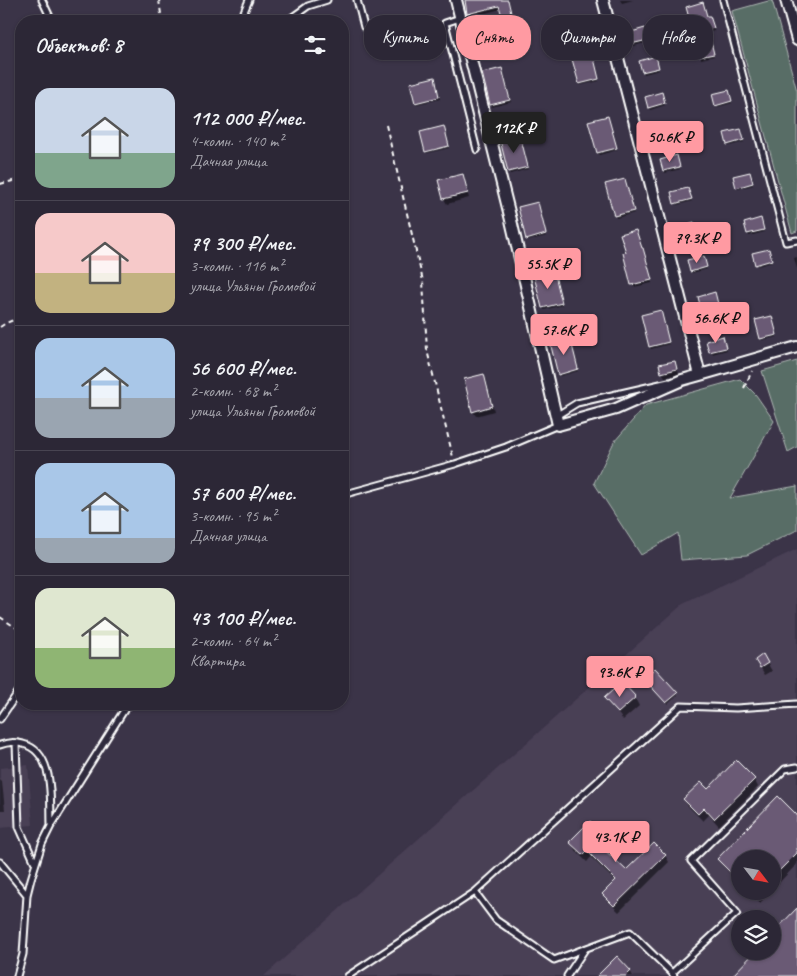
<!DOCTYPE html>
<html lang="ru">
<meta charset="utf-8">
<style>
body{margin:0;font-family:Caveat,sans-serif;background:#383342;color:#f1f3f6;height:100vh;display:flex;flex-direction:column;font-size:19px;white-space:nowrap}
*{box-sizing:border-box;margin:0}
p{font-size:16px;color:#a6a5ad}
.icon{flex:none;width:28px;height:28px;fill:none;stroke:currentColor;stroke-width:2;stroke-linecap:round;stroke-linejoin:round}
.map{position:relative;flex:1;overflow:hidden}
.details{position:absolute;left:15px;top:15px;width:334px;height:695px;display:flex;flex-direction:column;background:#2c2736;border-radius:20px;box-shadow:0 1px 4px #0004,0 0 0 1px #484451}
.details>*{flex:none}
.guide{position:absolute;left:364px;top:15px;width:358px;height:45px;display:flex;gap:10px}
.needle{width:32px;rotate:121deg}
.fabs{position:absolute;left:731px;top:850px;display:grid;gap:10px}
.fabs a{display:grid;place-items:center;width:50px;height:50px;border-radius:50%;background:#2c2736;box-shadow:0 1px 4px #0004,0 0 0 1px #484451;font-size:25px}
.price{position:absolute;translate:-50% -42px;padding:0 11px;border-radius:5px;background:#ff9aa2;color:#111;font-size:16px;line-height:32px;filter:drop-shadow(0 1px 2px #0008)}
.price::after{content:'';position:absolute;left:50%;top:30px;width:15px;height:11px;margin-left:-8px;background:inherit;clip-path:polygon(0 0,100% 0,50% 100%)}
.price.selected{background:#222;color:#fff}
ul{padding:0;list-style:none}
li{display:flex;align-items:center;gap:15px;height:125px;padding:0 20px}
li+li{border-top:1px solid #484451}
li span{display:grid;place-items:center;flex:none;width:140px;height:100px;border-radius:15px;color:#555}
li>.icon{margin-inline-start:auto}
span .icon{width:60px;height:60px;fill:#fffc;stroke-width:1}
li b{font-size:21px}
h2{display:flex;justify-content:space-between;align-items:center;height:60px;padding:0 20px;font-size:21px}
.tag{padding:0 18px;border-radius:20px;background:#2c2736;box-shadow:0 1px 4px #0004,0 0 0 1px #484451;font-size:18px;line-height:45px}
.tag.selected{background:#ff9aa2;color:#111}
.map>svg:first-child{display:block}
.built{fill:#493f55;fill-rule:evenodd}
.green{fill:#596d66;stroke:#acb6b2}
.shadow{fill:#0007}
.building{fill:#6b5a74;stroke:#fff}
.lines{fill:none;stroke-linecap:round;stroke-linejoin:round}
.service-casing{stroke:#fff;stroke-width:9}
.minor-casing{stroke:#fff;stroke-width:14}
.path{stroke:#fff;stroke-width:2;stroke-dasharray:5 4;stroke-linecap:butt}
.service{stroke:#2f2a3d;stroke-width:5}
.minor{stroke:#2f2a3d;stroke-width:10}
</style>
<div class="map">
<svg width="797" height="976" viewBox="0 0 797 976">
<rect width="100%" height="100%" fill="#3b3448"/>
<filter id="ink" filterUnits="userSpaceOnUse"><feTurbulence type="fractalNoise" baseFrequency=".02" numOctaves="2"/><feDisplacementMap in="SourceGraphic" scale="10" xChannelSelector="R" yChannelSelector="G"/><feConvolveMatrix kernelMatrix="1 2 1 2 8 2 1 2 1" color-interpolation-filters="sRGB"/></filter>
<g filter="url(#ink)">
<path class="built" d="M 797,549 L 797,976 L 264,976 L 683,604 ZM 740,859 L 772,859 L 772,891 L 740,891 ZM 740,919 L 772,919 L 772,951 L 740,951 Z
M 28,765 L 33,825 L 0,828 L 0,768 Z"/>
<path class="green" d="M 772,0 L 797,91 L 797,231 L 792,233 L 732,11 Z
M 797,361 L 797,447 L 788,452 L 762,371 Z
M 740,379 L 756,395 L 774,421 L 730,498 L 797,486 L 797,530 L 747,555 L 681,560 L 678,533 L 641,555 L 594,483 L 614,442 L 646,405 Z"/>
<path class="shadow" d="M 466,0 L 508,0 L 512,17 L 505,19 L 501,9 L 471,17 Z
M 620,0 L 633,0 L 622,3 Z
M 703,3 L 708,18 L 711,20 L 714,31 L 707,33 L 714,56 L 701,59 L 696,38 L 706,36 L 699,19 L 692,21 L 691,17 Z
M 422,24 L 427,46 L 412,50 L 410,44 L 403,46 L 402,44 Z
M 646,32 L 648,42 L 634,46 L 630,34 Z
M 591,50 L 599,81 L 581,85 L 580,83 Z
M 656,60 L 659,70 L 644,74 L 640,62 Z
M 503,71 L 511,102 L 492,107 L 484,74 Z
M 435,81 L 440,99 L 417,104 L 416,102 Z
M 729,93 L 732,103 L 717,107 L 716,105 Z
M 663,95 L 665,105 L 650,110 L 647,98 Z
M 608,117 L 617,150 L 599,155 L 598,153 Z
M 669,127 L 672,137 L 657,141 L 656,139 Z
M 445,130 L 449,148 L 427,153 L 426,151 Z
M 741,132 L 744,142 L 729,146 L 728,144 Z
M 520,138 L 528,169 L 510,174 L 509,172 Z
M 678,158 L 680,169 L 665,173 L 664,171 Z
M 462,175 L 469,198 L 447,204 L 444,199 Z
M 750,175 L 753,185 L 738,189 L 737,187 Z
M 625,180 L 634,213 L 616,218 L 607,185 Z
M 689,191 L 692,201 L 677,205 L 676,203 Z
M 538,206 L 546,236 L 528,241 L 527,239 Z
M 762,222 L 764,232 L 749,236 L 745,224 Z
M 695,226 L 698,236 L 683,240 L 679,228 Z
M 643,249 L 652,283 L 634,287 L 625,254 Z
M 770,252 L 772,262 L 758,266 L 756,264 Z
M 797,257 L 797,269 L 794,258 Z
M 704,259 L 707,269 L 692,273 L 691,271 Z
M 554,274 L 562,305 L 544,310 L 535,277 Z
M 715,296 L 718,306 L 703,310 L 702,308 Z
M 661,313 L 669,344 L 651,349 L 650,347 Z
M 773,319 L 777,337 L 762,340 L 761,338 Z
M 723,338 L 727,350 L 712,354 L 708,342 Z
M 571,341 L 578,371 L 560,376 L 559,374 Z
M 675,362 L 679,374 L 665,377 L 662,372 Z
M 483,376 L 486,380 L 494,411 L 476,416 L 473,411 Z
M 763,656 L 772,671 L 765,675 L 756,660 Z
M 646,681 L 677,693 L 678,695 L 668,704 Z
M 606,698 L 635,698 L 639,706 L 623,720 Z
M 754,779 L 758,787 L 719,826 L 709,815 L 703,821 L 689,807 L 684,800 L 708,791 Z
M 0,780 L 2,782 L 5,810 L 0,810 Z
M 797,816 L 797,864 L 772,890 L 772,859 L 740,859 L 740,884 L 723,866 L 718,859 Z
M 590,823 L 602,835 L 606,842 L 601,848 L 626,872 L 665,855 L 669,862 L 619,912 L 608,901 L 604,894 L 616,882 L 591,857 L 587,862 L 575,850 L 571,843 Z
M 748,891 L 771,891 L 760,903 Z
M 630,971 L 633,976 L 599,976 Z"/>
<path class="building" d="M 465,0 L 508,0 L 511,13 L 502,16 L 499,6 L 467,14 Z
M 703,2 L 707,16 L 710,16 L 714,28 L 702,31 L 697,16 L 689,18 L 686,7 Z
M 422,21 L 427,44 L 410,48 L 408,43 L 401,44 L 398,31 L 406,29 L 405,25 Z
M 645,28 L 648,40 L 631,44 L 628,33 Z
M 709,34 L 714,54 L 699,57 L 694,37 Z
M 591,46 L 599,79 L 579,84 L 570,52 Z
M 656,56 L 659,68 L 642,72 L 639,61 Z
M 502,68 L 510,100 L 490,105 L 482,73 Z
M 435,77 L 439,97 L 415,103 L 410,83 Z
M 729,90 L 732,101 L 715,106 L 712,94 Z
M 662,92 L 665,103 L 648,108 L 645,97 Z
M 608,116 L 617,148 L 597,153 L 588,121 Z
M 669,124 L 672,135 L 655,140 L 652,128 Z
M 444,126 L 449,146 L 425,152 L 420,132 Z
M 741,129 L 744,140 L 727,145 L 724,133 Z
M 520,135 L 528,167 L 508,172 L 500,140 Z
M 677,155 L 680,167 L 663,171 L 660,160 Z
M 750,172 L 753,183 L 736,188 L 733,176 Z
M 463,174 L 468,193 L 443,199 L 438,180 Z
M 625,179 L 634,211 L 614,216 L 605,184 Z
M 688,188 L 692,199 L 674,204 L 671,192 Z
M 538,202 L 546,234 L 526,240 L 518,207 Z
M 761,218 L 764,230 L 747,234 L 744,223 Z
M 694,222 L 698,234 L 680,238 L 677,227 Z
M 636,230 L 642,248 L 643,248 L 652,280 L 631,285 L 623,253 L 626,252 L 620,234 Z
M 769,249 L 772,260 L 755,265 L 752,253 Z
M 704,256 L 707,267 L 690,272 L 687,260 Z
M 554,271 L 562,303 L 542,308 L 534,276 Z
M 715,292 L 718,304 L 701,309 L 698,297 Z
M 661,310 L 669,342 L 649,347 L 641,315 Z
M 772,316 L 777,335 L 760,339 L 755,320 Z
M 723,336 L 726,348 L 709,352 L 706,341 Z
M 570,337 L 578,369 L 558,375 L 550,342 Z
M 675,361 L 677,369 L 661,373 L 659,364 Z
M 484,374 L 492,406 L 472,412 L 464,379 Z
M 763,654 L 768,663 L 760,668 L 755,660 Z
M 655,668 L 678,693 L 666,703 L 644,679 Z
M 622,682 L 636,697 L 618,713 L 604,698 Z
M 736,760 L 755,779 L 714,819 L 704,808 L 698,814 L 683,799 L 701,782 L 708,789 Z
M 778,796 L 797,815 L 797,853 L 772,878 L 772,859 L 740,859 L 740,882 L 717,859 Z
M 590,821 L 603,834 L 596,842 L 626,870 L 654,843 L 666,855 L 614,906 L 602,894 L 616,880 L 587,851 L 583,855 L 569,842 Z
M 797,908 L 797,976 L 732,976 L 756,951 L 772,951 L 772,934 Z
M 617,956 L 631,971 L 626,976 L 597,976 Z"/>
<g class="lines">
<defs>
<path id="service" d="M 42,0 L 52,21
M 357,0 L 364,27
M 723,0 L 786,242 L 797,240
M 460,18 L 445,23 L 477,150
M 240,21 L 249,0
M 287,21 L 308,6 L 327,0
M 556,416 L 577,403 L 669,382
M 342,495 L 455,464 L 506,447 L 558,425
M 0,719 L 21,688
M 16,743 L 19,827 L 35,863
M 0,745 C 9,742 14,742 23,744 C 55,752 50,799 51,825
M 0,862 L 27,895
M 475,892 L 496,920 L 554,960 L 630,932 L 672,973
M 17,976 L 23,954 L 27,895 L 31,879 L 42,844 L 51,826 L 128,704
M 348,976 L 475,892 L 681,706 L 736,708 L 797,704
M 567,976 L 585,949
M 674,976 L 672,973 L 737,913 L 691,861 L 785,769 L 797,767"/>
<path id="minor" d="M 456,0 L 511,220 L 558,425 L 616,409 L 682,380 L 700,375
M 603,0 L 700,375 L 797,347
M 786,0 L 797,40"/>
</defs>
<use href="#service" class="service-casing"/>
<use href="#minor" class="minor-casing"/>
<path class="path" d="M 159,0 L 162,21
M 386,125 L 423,281 L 427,350 L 453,457
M 0,184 L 21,179
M 0,327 L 6,323 L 21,317
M 744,388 L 752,371
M 0,617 L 21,631"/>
<use href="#service" class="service"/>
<use href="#minor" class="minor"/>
</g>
</g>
</svg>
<div class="fabs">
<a><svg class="needle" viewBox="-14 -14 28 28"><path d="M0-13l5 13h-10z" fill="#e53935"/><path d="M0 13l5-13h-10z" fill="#a6a5ad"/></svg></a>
<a><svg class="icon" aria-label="layers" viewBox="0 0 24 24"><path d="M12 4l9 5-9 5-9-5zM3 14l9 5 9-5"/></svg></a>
</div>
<b class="price selected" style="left:514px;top:154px">112K ₽</b>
<b class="price" style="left:670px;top:163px">50.6K ₽</b>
<b class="price" style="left:697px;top:264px">79.3K ₽</b>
<b class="price" style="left:548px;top:290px">55.5K ₽</b>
<b class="price" style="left:716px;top:344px">56.6K ₽</b>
<b class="price" style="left:564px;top:356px">57.6K ₽</b>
<b class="price" style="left:620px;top:698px">93.6K ₽</b>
<b class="price" style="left:616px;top:863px">43.1K ₽</b>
<div class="guide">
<a class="tag">Купить</a>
<a class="tag selected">Снять</a>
<a class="tag">Фильтры</a>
<a class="tag">Новое</a>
</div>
<section class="details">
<h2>Объектов: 8<svg class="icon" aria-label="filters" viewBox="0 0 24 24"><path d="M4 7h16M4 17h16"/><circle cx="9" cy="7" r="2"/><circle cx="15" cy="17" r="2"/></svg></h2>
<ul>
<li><span style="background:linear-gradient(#c9d6e8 65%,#7fa58c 0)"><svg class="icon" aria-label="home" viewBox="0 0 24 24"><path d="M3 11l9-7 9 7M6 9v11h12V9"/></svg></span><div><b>112 000 ₽/мес.</b><p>4-комн. · 140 m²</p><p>Дачная улица</p></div></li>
<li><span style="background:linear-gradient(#f6c9c9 60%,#c2b280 0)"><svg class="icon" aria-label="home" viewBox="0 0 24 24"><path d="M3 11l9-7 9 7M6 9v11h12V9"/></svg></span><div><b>79 300 ₽/мес.</b><p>3-комн. · 116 m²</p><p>улица Ульяны Громовой</p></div></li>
<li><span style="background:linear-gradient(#a9c7e8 60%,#9aa5b1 0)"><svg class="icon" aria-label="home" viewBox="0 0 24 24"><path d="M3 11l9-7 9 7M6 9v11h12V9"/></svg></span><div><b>56 600 ₽/мес.</b><p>2-комн. · 68 m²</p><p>улица Ульяны Громовой</p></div></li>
<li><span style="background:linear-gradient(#a9c7e8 75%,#9aa5b1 0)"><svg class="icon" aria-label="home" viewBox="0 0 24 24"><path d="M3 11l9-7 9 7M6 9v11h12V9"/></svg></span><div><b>57 600 ₽/мес.</b><p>3-комн. · 95 m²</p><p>Дачная улица</p></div></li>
<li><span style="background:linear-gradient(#dfe7d0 60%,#8fb573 0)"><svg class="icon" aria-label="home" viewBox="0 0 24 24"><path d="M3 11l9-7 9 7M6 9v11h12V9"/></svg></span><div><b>43 100 ₽/мес.</b><p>2-комн. · 64 m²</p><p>Квартира</p></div></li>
</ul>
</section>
</div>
